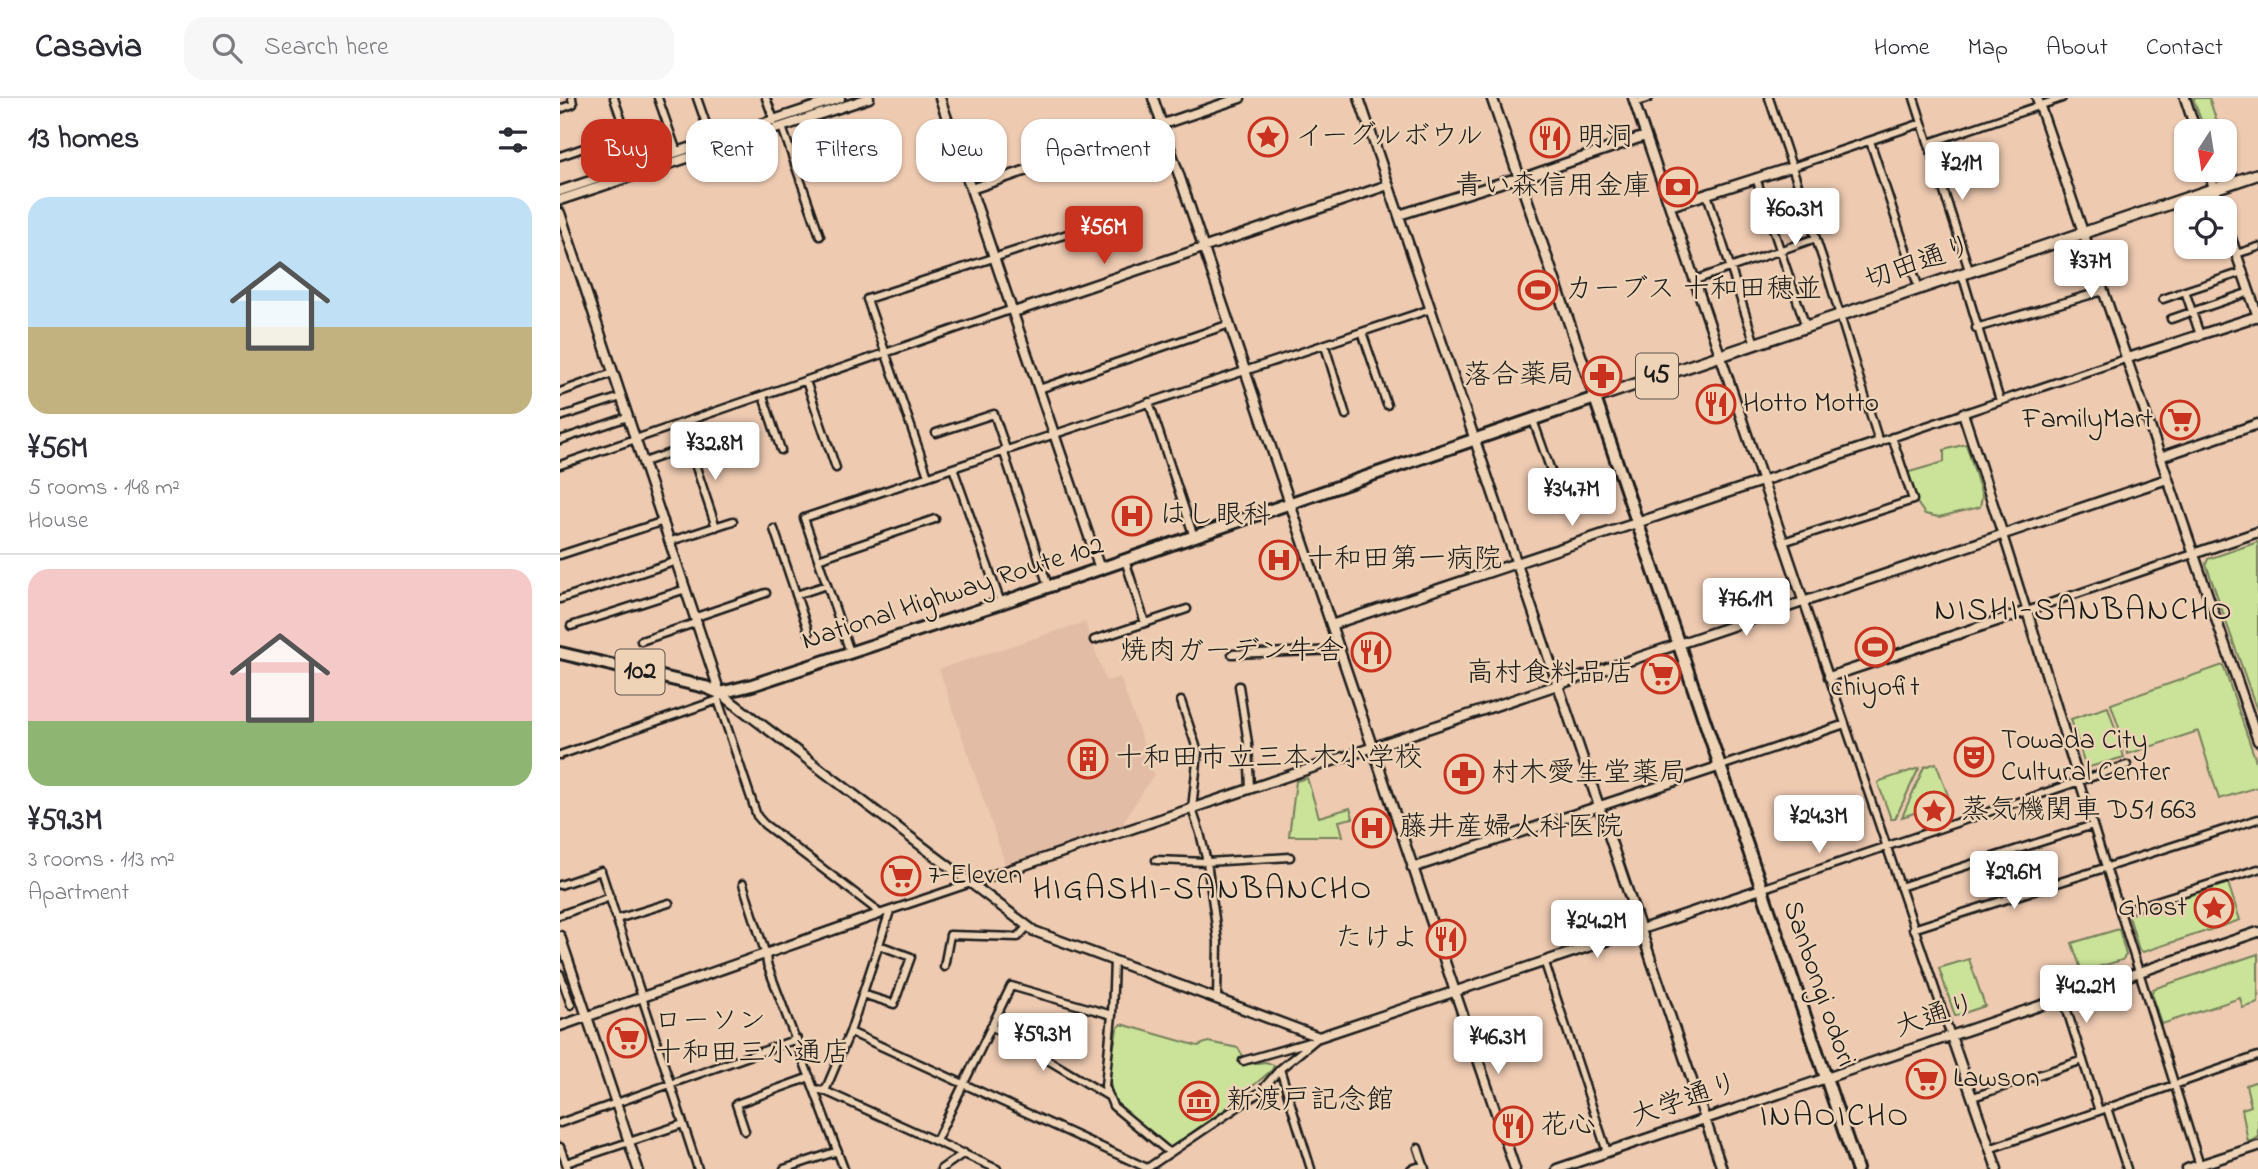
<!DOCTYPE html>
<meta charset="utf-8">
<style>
body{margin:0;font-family:"Indie Flower","Klee One",sans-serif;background:#f7f7f7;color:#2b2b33;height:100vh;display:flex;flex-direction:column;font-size:26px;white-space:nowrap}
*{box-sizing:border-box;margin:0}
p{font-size:23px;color:#7c7c81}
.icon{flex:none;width:38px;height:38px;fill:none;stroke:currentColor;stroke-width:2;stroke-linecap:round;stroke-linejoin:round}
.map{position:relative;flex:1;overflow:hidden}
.side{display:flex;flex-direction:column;background:#fff;width:560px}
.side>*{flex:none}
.hud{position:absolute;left:21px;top:21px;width:665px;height:63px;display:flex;gap:14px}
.needle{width:46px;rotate:192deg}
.fabs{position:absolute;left:1614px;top:21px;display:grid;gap:14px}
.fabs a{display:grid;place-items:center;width:63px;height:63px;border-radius:14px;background:#fff;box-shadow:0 2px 5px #0004;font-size:35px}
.price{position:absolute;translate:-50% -60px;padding:0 16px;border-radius:7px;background:#fff;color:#222;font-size:23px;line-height:46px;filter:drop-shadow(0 2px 4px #0008)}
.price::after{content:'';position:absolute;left:50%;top:42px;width:21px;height:16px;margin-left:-10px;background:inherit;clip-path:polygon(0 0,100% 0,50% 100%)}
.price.active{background:#c8321e;color:#fff}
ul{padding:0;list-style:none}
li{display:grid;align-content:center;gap:14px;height:371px;padding:0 28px}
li+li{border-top:2px solid #e1e1e2}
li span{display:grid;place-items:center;height:217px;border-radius:21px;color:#555}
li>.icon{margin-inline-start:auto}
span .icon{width:126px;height:126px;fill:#fffc;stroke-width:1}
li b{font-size:30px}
h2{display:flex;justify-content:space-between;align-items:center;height:84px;padding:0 28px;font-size:30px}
.tag{padding:0 24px;border-radius:21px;background:#fff;box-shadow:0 2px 5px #0004;font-size:24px;line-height:63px}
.tag.active{background:#c8321e;color:#fff}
header{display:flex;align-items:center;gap:42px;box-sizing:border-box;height:98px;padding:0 35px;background:#fff;border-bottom:2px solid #e1e1e2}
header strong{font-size:33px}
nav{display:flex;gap:38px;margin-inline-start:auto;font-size:24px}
.search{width:490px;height:63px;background:#f7f7f7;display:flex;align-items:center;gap:18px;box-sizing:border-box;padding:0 24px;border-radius:21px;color:#7c7c81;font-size:26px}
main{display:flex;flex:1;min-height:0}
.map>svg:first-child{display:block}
.built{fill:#e3bca6}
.green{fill:#cbe399;stroke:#74805a;stroke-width:2}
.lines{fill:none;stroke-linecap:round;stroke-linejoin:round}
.minor-casing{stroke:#1c1c1c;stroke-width:11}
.tertiary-casing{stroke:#1c1c1c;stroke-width:13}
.secondary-casing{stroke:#1c1c1c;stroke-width:14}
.primary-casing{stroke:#1c1c1c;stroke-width:15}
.trunk-casing{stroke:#1c1c1c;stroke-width:16}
.minor{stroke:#eed3b6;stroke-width:6}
.tertiary{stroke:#eed3b6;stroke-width:8}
.secondary{stroke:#eed3b6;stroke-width:9}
.primary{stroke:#eed3b6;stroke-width:10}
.trunk{stroke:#eed3b6;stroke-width:10}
.labels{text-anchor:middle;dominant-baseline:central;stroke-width:5;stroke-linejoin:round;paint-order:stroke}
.shield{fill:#eed3b6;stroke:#5b534a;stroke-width:2}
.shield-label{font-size:26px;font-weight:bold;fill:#1c1c1c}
.poi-label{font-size:28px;fill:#1c1c1c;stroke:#eed3b6;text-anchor:start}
.street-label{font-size:28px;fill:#1c1c1c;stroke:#eed3b6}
.quarter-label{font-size:32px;letter-spacing:2px;fill:#1c1c1c;stroke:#eed3b6}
</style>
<header>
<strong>Casavia</strong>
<div class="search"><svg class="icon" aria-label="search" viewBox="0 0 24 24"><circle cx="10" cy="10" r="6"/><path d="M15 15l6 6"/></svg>Search here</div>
<nav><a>Home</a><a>Map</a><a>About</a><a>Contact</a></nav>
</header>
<main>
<section class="side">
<h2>13 homes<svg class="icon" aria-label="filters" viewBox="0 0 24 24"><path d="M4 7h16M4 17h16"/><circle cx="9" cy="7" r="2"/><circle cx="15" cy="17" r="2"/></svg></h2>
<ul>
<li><span style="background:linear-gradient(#bfe0f5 60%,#c2b280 0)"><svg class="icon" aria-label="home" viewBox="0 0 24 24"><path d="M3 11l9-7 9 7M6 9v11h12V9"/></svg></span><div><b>¥56M</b><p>5 rooms · 148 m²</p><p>House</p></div></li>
<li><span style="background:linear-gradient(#f6c9c9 70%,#8fb573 0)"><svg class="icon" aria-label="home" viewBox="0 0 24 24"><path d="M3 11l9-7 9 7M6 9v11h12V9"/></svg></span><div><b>¥59.3M</b><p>3 rooms · 113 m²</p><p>Apartment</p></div></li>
</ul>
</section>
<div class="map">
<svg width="1698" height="1071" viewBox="0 0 1698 1071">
<rect width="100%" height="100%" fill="#eecab1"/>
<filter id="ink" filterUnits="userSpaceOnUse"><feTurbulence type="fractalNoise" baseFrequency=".0143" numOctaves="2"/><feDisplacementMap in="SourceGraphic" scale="14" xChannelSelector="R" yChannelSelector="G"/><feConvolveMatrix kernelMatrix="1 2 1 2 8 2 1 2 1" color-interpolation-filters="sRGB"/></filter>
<g filter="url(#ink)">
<path class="built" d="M 525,524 L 546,583 L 560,579 L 594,676 L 564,723 L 566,727 L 446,768 L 379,571 Z"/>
<path class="green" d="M 1633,0 L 1649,0 L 1660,33 L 1645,33 Z
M 1406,346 L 1422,398 L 1420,409 L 1379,419 L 1365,416 L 1353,399 L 1346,375 L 1384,364 L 1384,352 Z
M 1698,444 L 1698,615 L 1646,466 L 1648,461 Z
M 1663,567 L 1698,669 L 1698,689 L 1659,701 L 1638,633 L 1568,656 L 1551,606 Z
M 1548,609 L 1564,659 L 1526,670 L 1511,621 Z
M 1376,665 L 1390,703 L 1342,719 L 1364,669 Z
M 1359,670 L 1335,721 L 1331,721 L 1318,685 L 1320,683 Z
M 747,680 L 759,719 L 790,710 L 793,720 L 779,723 L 783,738 L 729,738 L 736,683 Z
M 1668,785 L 1680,822 L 1583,854 L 1579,852 L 1568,815 Z
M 1559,831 L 1566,857 L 1562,862 L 1522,874 L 1512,845 Z
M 1698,856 L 1698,905 L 1683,910 L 1680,900 L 1602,926 L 1592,895 L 1593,891 Z
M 1409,861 L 1425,908 L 1395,918 L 1379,870 Z
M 561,926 L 638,948 L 648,944 L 678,950 L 688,966 L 706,964 L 714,967 L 712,972 L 664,1012 L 608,1051 C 575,1037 548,1012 550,974 C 551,960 555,945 557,931 Z
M 1698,983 L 1698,1040 L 1688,1044 L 1682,1011 L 1691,1008 L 1686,987 Z"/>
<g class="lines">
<defs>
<path id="minor" d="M 54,0 L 77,67
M 98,0 L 117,54
M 137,0 L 152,43
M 206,0 L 214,22
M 1209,0 L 1263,162 L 1319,344 L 1565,261
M 1354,0 L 1409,172
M 1075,5 L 1089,0
M 0,11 L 13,6 L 12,0
M 222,29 L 260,138
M 1310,43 L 1359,191
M 1369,45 L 1502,0
M 0,58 L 38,45
M 1232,69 L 1362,25
M 1196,80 L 1246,229
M 1147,96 L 1195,246
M 1676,156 L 1698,149
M 1402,176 L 1440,303
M 1135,182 L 1256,140
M 1603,201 L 1625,193
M 1611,221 L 1690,194
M 1416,230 L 1543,193
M 802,234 L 827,307
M 1640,237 L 1625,193 L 1683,174
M 765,248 L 786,317
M 246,283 L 276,370
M 479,291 L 670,226
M 0,294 L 53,275
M 203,298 L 221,352
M 589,304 L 634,439
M 0,319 L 61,299
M 973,322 L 1002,404
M 376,335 L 434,316 L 446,351
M 0,342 L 68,319
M 129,348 L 156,429
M 443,352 L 488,488
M 84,364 L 147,342
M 0,367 L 453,211
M 393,370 L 871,211
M 368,378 L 307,201 L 541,125
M 214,431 L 249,535
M 1443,437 L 1467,513 L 1633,456
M 111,443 L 173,423
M 1223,444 L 1353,402 L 1332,339
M 0,457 L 104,423
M 258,461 L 375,421
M 565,462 L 585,525
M 236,497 L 267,487
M 0,501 L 117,463
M 1244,505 L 1391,938
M 136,519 L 206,495
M 11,528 L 126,491
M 534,542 L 627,511
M 81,543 L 138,524
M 290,554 L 244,420 L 393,370 L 441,505
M 672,556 L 780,552
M 679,588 L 688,645 L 690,691
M 160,595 L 158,602 L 197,718 L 204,726 L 313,809 L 319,816 L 411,785
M 621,603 L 638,654 L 632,711 L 640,735 L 647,764 L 655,821 L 658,844 L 657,900
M 0,657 L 158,602
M 1161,668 L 1285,626
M 1519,683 L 1641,1071
M 596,762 L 647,764 L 730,759
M 183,786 L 206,857 L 207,866 L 284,1071
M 0,787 L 41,773 L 138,1071
M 1340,789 L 1533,727
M 1201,791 L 1567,667
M 1561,814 L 1698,771
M 0,817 L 50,799
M 57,821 L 109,805
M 1353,831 L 1698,721
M 554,862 L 552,917 L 545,988 L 553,1008 L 610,1055
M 985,865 L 1047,1054
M 384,869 L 390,837 L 458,839 L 467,829
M 0,876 L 11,907
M 302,896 L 334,906 L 351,859 L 319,847
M 1503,900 L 1539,1013
M 431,928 L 548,998
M 290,934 L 587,1070
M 683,963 L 749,944
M 720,971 L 751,1071
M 255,991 L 265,993 L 437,1071
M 265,993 L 290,934 L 330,813
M 1413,999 L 1523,962
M 1547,1010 L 1567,1071
M 0,1025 L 237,941
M 185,1033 L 176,1006 L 250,979
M 376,1043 L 451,888 L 552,917
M 0,1049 L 8,1071
M 858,1050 L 865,1071
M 1429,1051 L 1698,958
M 6,1065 L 123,1026
M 224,1071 L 278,1053
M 381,1071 L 404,1055
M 586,1071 L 700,994 L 720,971 L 759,939
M 851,1071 L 864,1067"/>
<path id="tertiary" d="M 380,0 L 540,471
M 593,0 L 955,1071
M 799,0 L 1162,1071
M 1073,0 L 1244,505
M 1477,0 L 1698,643
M 1625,0 L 1636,33
M 1648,72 L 1661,110
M 411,91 L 680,0
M 0,93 L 280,0
M 0,102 L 309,0
M 1110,108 L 1232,69
M 0,115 L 160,595 L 474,833 L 759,939 L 1201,791
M 839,117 L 950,82 L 960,81 L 1085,38
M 1664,120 L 1698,219
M 454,214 L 828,87
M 1565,261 L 1698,218
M 1403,315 L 1443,437
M 1600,359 L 1698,326
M 1633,456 L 1698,434
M 771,527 L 1319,344
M 1269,579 L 1467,513 L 1519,683
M 852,770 L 1161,668
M 411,785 L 1607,381
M 0,838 L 78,1071
M 0,928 L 319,816
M 1391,938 L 1437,1071
M 997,1071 C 1231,992 1464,911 1698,834
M 1627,1071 L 1698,1048"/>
<path id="secondary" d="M 932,0 L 1035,300"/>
<path id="primary" d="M 1035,300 L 1698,76"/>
<path id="trunk" d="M 0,555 L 145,589 L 160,595 L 192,587 L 441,505 L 1035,300 L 1297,1071"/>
</defs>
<use href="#minor" class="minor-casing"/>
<use href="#tertiary" class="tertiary-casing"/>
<use href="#secondary" class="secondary-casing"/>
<use href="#primary" class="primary-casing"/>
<use href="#trunk" class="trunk-casing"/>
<use href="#minor" class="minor"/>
<use href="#tertiary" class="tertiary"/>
<use href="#secondary" class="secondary"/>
<use href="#primary" class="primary"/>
<use href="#trunk" class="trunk"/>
</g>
</g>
<defs>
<symbol id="sight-ring" viewBox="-11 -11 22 22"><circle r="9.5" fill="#eed3b6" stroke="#c8321e" stroke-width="1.5"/><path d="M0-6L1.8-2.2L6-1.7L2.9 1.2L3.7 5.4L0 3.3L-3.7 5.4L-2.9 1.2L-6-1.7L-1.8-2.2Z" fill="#c8321e"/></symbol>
<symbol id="restaurant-ring" viewBox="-11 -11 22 22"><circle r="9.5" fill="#eed3b6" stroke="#c8321e" stroke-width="1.5"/><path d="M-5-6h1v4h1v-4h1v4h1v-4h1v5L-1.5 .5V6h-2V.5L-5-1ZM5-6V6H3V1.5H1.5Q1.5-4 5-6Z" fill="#c8321e"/></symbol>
<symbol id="bank-ring" viewBox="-11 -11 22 22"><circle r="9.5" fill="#eed3b6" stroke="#c8321e" stroke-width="1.5"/><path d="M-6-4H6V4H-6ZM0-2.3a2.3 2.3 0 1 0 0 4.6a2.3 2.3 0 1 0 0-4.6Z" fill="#c8321e"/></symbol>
<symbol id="stadium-ring" viewBox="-11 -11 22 22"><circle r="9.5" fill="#eed3b6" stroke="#c8321e" stroke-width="1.5"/><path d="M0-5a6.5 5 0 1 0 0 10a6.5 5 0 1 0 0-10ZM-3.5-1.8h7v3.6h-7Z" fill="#c8321e"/></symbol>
<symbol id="pharmacy-ring" viewBox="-11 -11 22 22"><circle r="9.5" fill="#eed3b6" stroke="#c8321e" stroke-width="1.5"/><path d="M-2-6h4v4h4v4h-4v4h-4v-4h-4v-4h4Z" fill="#c8321e"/></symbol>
<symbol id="supermarket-ring" viewBox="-11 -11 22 22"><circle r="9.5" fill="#eed3b6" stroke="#c8321e" stroke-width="1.5"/><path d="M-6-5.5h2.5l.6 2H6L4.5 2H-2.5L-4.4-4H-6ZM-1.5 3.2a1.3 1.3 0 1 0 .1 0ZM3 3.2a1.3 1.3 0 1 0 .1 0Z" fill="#c8321e"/></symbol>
<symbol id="hospital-ring" viewBox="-11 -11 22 22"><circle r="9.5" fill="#eed3b6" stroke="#c8321e" stroke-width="1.5"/><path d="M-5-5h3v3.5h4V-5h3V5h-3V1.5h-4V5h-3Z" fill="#c8321e"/></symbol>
<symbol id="theatre-ring" viewBox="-11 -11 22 22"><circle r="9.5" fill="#eed3b6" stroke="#c8321e" stroke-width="1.5"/><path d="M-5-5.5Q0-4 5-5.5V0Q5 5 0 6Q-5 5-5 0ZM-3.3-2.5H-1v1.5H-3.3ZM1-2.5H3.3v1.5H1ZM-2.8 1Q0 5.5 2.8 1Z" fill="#c8321e"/></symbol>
<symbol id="building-ring" viewBox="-11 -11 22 22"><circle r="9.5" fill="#eed3b6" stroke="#c8321e" stroke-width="1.5"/><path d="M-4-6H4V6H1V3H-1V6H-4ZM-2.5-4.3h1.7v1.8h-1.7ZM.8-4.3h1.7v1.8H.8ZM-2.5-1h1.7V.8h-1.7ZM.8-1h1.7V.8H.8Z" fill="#c8321e"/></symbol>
<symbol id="museum-ring" viewBox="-11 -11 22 22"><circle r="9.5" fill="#eed3b6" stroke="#c8321e" stroke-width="1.5"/><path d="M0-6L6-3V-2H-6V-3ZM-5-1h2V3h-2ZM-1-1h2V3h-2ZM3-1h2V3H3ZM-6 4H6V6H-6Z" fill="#c8321e"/></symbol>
</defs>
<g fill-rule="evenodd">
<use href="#sight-ring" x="686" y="17" width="44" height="44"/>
<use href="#restaurant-ring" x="968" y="18" width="44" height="44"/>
<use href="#bank-ring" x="1096" y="67" width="44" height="44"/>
<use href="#stadium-ring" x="956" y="170" width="44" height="44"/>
<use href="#pharmacy-ring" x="1020" y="256" width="44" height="44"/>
<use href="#restaurant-ring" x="1134" y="284" width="44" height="44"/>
<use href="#supermarket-ring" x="1598" y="300" width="44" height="44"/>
<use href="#hospital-ring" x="550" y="396" width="44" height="44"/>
<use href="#hospital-ring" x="697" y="440" width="44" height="44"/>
<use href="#stadium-ring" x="1293" y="527" width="44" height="44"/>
<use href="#restaurant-ring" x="789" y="532" width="44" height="44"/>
<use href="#supermarket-ring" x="1079" y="554" width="44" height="44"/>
<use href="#theatre-ring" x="1392" y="637" width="44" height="44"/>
<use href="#building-ring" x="506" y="639" width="44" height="44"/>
<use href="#pharmacy-ring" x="882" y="654" width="44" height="44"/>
<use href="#sight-ring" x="1352" y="691" width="44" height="44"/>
<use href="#hospital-ring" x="790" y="708" width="44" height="44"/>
<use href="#supermarket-ring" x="319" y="756" width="44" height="44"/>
<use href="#sight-ring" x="1632" y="788" width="44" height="44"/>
<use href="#restaurant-ring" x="864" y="819" width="44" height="44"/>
<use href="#supermarket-ring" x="45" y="918" width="44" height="44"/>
<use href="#supermarket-ring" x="1344" y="959" width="44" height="44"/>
<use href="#museum-ring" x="617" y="981" width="44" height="44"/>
<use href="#restaurant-ring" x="931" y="1006" width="44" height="44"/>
</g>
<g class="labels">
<g class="shield">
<rect x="1076" y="255.5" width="42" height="45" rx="5"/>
<rect x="55.5" y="551.5" width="49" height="45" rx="5"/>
</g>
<g class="shield-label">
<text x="1097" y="278">45</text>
<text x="80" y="574">102</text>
</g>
<g class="poi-label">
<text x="735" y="39">イーグルボウル</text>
<text x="1017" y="40">明洞</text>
<text x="1091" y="89" text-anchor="end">青い森信用金庫</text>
<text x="1005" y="192">カーブス 十和田穂並</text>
<text x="1015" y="278" text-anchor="end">落合薬局</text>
<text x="1183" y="306">Hotto Motto</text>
<text x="1593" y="322" text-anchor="end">FamilyMart</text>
<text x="599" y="418">はし眼科</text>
<text x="746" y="462">十和田第一病院</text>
<text x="784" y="554" text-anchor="end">焼肉ガーデン牛舎</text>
<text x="1074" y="576" text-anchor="end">高村食料品店</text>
<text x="1315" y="590" text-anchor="middle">chiyofit</text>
<text x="1441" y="643">Towada City<tspan x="1441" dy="32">Cultural Center</tspan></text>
<text x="555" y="661">十和田市立三本木小学校</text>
<text x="931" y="676">村木愛生堂薬局</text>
<text x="1401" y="713">蒸気機関車 D51 663</text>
<text x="839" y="730">藤井産婦人科医院</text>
<text x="368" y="778">7-Eleven</text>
<text x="1627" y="810" text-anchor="end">Ghost</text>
<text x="859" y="841" text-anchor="end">たけよ</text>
<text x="94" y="924">ローソン<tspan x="94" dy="32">十和田三小通店</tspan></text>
<text x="1393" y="981">Lawson</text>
<text x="666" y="1003">新渡戸記念館</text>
<text x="980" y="1028">花心</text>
</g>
<g class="street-label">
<text transform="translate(1359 166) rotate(-19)">切田通り</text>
<text transform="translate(393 496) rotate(-18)">National Highway Route 102</text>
<text transform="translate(1258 886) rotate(71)">Sanbongi odori</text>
<text transform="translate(1376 919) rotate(-18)">大通り</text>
<text transform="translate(1125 1003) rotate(-19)">大学通り</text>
</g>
<g class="quarter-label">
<text x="1524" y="513">NISHI-SANBANCHO</text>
<text x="643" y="792">HIGASHI-SANBANCHO</text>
<text x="1275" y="1019">INAOICHO</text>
</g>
</g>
</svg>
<div class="fabs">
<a><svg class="needle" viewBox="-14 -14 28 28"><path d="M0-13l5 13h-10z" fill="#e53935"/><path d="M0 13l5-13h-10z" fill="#7c7c81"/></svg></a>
<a><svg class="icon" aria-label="locate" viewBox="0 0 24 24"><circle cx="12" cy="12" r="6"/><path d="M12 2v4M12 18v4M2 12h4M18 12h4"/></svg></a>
</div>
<b class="price" style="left:1402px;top:104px">¥21M</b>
<b class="price" style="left:1235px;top:150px">¥60.3M</b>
<b class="price active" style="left:544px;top:168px">¥56M</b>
<b class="price" style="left:1531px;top:202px">¥37M</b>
<b class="price" style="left:155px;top:384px">¥32.8M</b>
<b class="price" style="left:1012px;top:430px">¥34.7M</b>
<b class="price" style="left:1186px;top:540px">¥76.1M</b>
<b class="price" style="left:1259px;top:757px">¥24.3M</b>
<b class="price" style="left:1454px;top:813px">¥29.6M</b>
<b class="price" style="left:1037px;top:862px">¥24.2M</b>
<b class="price" style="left:1526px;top:927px">¥42.2M</b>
<b class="price" style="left:483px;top:975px">¥59.3M</b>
<b class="price" style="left:938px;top:978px">¥46.3M</b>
<div class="hud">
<a class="tag active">Buy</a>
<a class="tag">Rent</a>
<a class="tag">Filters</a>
<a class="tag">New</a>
<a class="tag">Apartment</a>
</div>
</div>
</main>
